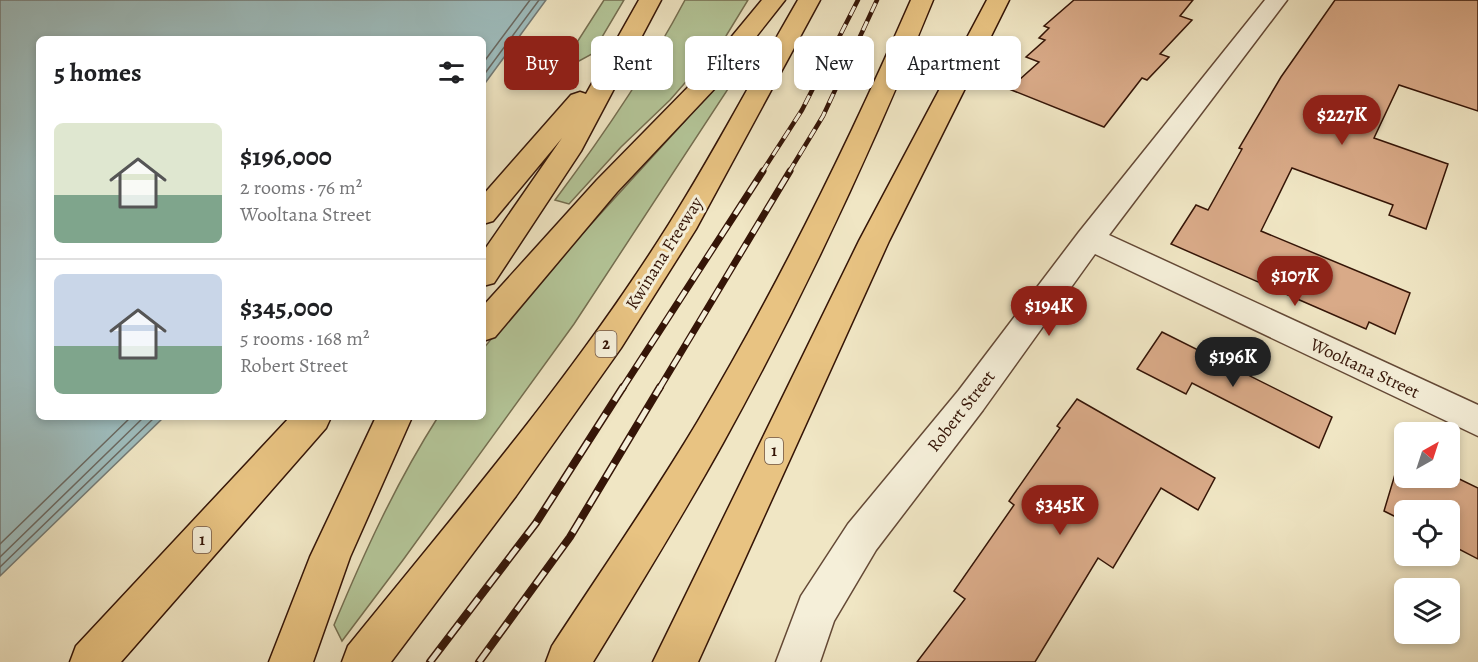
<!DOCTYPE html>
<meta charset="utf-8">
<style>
body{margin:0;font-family:Alegreya,serif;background:#f2f2f2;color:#202124;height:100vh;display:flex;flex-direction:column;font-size:22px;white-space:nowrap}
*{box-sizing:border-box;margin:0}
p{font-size:20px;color:#757577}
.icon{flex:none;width:33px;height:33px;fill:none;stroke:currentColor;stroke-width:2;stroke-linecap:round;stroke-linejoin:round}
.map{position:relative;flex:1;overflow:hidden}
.side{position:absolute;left:36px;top:36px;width:450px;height:384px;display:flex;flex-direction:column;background:#fff;border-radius:9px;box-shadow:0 3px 9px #0003}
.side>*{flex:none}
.top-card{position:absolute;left:504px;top:36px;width:570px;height:54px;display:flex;gap:12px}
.needle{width:39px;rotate:39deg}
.buttons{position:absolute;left:1394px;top:422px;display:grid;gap:12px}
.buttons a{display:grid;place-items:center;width:66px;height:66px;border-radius:9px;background:#fff;box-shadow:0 3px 9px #0003;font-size:30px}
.price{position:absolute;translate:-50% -51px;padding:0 14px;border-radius:21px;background:#8f2418;color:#fff;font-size:20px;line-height:39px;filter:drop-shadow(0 2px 3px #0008)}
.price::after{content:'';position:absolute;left:50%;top:36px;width:18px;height:14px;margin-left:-9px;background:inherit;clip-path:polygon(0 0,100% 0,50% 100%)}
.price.selected{background:#222;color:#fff}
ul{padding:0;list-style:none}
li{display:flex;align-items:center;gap:18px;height:150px;padding:0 18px}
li+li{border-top:2px solid #e0e0e0}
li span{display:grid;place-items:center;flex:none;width:168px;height:120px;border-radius:9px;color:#555}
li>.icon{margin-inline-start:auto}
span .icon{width:72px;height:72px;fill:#fffc;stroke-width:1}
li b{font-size:26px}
h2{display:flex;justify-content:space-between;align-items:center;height:72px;padding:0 18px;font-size:26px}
.pill{padding:0 21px;border-radius:9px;background:#fff;box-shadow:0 3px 9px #0003;font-size:21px;line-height:54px}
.pill.selected{background:#8f2418;color:#fff}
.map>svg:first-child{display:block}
.green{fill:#b4c699;stroke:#746e50;stroke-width:1.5}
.water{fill:#9ebdbe;stroke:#747a75;stroke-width:1.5}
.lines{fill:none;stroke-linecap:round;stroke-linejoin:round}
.shore{stroke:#6a6962;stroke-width:1.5}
.building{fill:#d9aa88;stroke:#351507;stroke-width:1.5}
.minor-casing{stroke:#644936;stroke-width:3}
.motorway-casing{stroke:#351507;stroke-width:3}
.minor{fill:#f5efd9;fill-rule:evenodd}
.motorway{fill:#e8c382;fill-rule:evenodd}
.rail-far2-casing{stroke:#351507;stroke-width:4.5}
.rail-far1-casing{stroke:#351507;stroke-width:7}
.rail-casing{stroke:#351507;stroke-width:8}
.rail-far2{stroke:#f5efd9;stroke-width:3;stroke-dasharray:10;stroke-linecap:butt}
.rail-far1{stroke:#f5efd9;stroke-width:4.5;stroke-dasharray:13;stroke-linecap:butt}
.rail{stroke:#f5efd9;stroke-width:5;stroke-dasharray:16;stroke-linecap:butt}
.labels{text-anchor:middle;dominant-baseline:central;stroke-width:6;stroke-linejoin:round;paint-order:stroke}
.shield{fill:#f5efd9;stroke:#6f5646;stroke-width:1.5}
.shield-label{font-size:16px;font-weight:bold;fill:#351507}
.street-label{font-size:18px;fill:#351507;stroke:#f5efd9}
</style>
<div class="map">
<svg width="1478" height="662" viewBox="0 0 1478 662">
<rect width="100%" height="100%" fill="#f0e6c4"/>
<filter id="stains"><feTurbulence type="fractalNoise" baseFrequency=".00333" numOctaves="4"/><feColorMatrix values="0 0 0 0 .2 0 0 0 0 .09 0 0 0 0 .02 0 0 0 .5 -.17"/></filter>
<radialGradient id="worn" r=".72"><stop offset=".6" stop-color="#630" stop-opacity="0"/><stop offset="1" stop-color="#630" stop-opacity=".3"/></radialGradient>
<path class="green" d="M 604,0 L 624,0 L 592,54 L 568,67 L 565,61 Z
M 685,0 L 748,0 L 726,36 L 670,100 L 621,147 L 569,204 L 555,200 C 603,136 648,70 685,0 Z
M 712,88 L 728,89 L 574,324 L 403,560 L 342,641 L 334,625 C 364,553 396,483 438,417 L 483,417 L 483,349 L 541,279 L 685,121 Z"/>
<path class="water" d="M 0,0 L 546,0 L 483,86 L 483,39 L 39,39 L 39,417 L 164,417 L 0,576 Z"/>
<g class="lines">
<path class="shore" d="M 483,63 L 530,0
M 483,76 L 539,0
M 0,544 L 131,417
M 0,557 L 144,417
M 0,567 L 155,417"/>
</g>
<path class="building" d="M 1074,0 L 1193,0 L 1180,16 L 1192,20 L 1160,54 L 1169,57 L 1147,80 L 1142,78 L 1104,127 L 1009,89 L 1039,62 L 1026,57 L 1045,40 L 1039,38 L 1049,28 L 1044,26 Z
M 1335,0 L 1478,0 L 1478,111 L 1399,85 L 1374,138 L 1448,164 L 1426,229 L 1389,215 L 1393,205 L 1292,168 L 1261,231 L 1410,293 L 1395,334 L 1369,322 L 1366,329 L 1171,244 L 1196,205 L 1208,210 L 1242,149 L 1239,148 L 1281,77 Z
M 1162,332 L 1332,417 L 1319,448 L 1192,383 L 1186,394 L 1137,369 Z
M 1077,399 L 1215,478 L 1198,510 L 1161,488 L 1113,568 L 1098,558 L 1035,662 L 917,662 L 965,599 L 954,591 L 1014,505 L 1009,501 L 1060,428 L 1057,426 Z
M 1402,451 L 1404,477 L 1449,477 L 1449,474 L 1478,488 L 1478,559 L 1449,544 L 1449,510 L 1404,510 L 1404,521 L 1384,511 Z"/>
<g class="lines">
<defs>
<path id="minor" d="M 1265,0 L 1287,0 L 1109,235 L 1478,405 L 1478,436 L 1095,254 L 983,410 L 876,550 L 834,621 L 820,662 L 776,662 L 801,596 L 848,524 L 959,390 L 1079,232 Z"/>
<path id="motorway" d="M 639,0 L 661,0 L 581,151 L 494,283 L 483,286 L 483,252 L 562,138 L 493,221 L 483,224 L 483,195 L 571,95 L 580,92 L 586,94 Z
M 762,0 L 785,0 L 718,85 L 617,192 L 495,337 L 483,341 L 483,306 L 597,180 L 700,75 Z
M 798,0 L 820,0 L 696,229 L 621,348 L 516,496 L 391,662 L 342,662 L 348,646 C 459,509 575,374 669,224 C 715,151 755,74 798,0 Z
M 911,0 L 933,0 C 871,152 802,300 723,443 C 682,517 637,590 593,662 L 546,662 L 552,646 C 601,571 652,498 698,421 C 778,286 848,144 911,0 Z
M 987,0 L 1009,0 L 889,241 L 698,662 L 653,662 L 859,241 Z
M 290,417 L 331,417 L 326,428 L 121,662 L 70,662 L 76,646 Z
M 376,417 L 412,417 L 350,557 L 313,662 L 269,662 L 310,557 Z"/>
</defs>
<use href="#minor" class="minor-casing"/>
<use href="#motorway" class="motorway-casing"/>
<use href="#minor" class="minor"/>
<use href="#motorway" class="motorway"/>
<defs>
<path id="rail-far2" d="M 762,172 L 802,110 L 858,0
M 789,172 L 823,116 L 877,0"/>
<path id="rail-far1" d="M 622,389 L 763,171
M 659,389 L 790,171"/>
<path id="rail" d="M 430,662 L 536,523 L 623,387
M 479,662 L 570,537 L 660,387"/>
</defs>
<use href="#rail-far2" class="rail-far2-casing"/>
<use href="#rail-far1" class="rail-far1-casing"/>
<use href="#rail" class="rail-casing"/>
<use href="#rail-far2" class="rail-far2"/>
<use href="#rail-far1" class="rail-far1"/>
<use href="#rail" class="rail"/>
</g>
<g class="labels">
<g class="shield">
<rect x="595.5" y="331" width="21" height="26" rx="4.5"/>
<rect x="765" y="438" width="18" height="26" rx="4.5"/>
<rect x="193" y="527" width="18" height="26" rx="4.5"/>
</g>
<g class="shield-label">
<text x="606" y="344">2</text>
<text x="774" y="451">1</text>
<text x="202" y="540">1</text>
</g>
<g class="street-label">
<text transform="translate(664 253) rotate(-58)">Kwinana Freeway</text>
<text transform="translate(1365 368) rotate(25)">Wooltana Street</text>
<text transform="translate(961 411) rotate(-52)">Robert Street</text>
</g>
</g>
<rect width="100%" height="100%" filter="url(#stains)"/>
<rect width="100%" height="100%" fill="url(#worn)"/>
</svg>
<div class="buttons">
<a><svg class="needle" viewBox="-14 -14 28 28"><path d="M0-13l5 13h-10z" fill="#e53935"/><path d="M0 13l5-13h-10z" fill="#757577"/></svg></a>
<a><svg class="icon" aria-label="locate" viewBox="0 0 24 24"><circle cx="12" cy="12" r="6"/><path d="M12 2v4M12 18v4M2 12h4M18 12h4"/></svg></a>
<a><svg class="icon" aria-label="layers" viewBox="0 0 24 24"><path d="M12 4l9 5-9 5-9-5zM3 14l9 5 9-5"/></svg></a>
</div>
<b class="price" style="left:1342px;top:146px">$227K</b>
<b class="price" style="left:1295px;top:307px">$107K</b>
<b class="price" style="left:1049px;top:337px">$194K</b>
<b class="price selected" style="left:1233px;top:388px">$196K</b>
<b class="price" style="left:1060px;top:536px">$345K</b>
<div class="top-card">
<a class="pill selected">Buy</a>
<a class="pill">Rent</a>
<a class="pill">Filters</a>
<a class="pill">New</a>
<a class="pill">Apartment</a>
</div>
<section class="side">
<h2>5 homes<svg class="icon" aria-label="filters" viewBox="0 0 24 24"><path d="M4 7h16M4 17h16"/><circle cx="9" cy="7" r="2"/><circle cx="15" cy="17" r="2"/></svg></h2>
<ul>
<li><span style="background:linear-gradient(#dfe7d0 60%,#7fa58c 0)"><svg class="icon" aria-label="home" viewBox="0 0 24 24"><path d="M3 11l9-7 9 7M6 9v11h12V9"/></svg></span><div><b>$196,000</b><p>2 rooms · 76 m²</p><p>Wooltana Street</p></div></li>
<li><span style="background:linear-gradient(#c9d6e8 60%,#7fa58c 0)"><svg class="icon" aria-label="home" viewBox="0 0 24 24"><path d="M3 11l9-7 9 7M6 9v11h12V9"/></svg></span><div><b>$345,000</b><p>5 rooms · 168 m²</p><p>Robert Street</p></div></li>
</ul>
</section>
</div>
